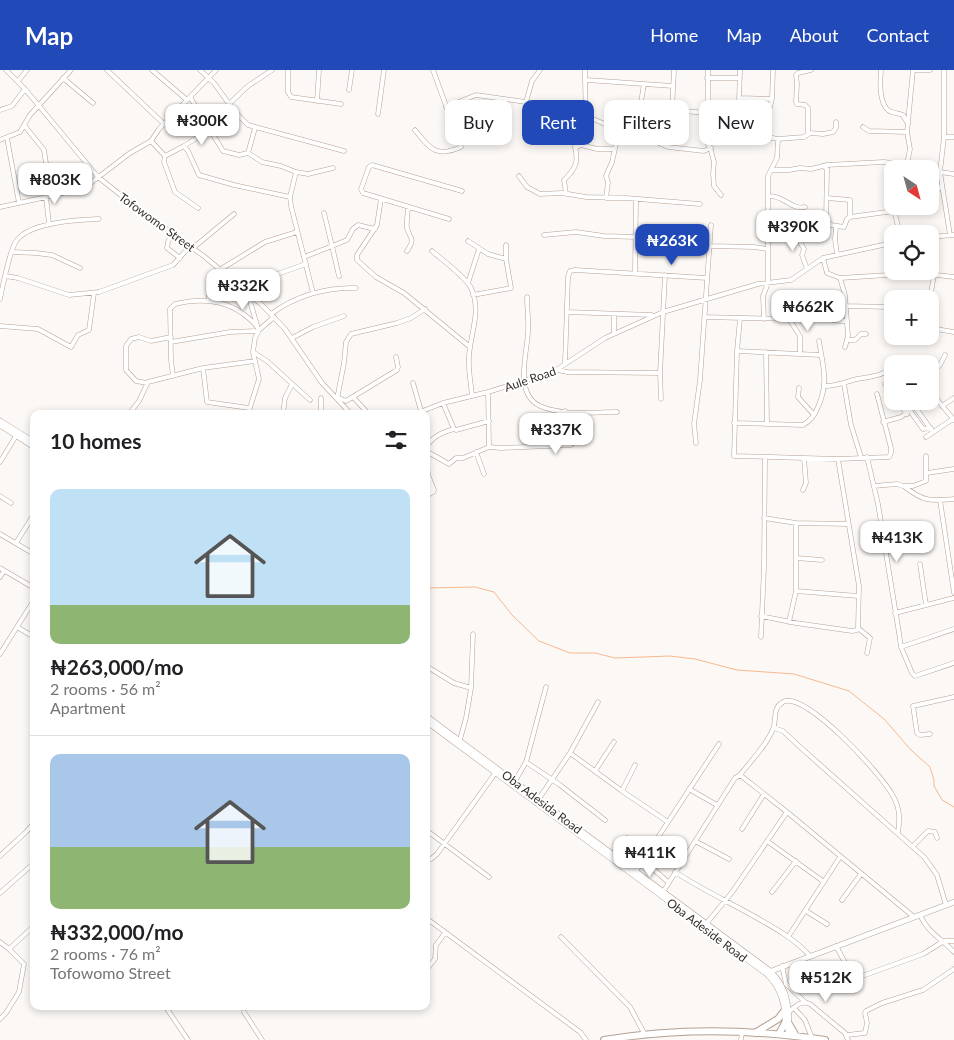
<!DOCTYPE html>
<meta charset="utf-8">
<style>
body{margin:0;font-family:Lato,sans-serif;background:#f2f2f2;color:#202124;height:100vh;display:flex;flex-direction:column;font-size:19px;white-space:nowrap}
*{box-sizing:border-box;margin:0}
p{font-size:16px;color:#757577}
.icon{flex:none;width:28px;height:28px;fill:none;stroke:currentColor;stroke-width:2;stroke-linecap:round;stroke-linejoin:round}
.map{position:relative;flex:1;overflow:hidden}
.panel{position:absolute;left:30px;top:340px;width:400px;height:600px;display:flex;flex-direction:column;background:#fff;border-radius:10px;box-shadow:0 2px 8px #0003}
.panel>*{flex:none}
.top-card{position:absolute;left:445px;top:30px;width:434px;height:45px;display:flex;gap:10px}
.needle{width:32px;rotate:144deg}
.controls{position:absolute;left:884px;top:90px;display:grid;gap:10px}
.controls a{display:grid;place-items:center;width:55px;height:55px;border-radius:10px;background:#fff;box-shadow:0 2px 8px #0003;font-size:25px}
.price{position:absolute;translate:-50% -42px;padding:0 11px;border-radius:10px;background:#fff;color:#222;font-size:16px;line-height:32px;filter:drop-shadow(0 1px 2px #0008)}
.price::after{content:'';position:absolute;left:50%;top:30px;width:15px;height:11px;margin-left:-8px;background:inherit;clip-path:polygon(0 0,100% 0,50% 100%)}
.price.current{background:#214ab8;color:#fff}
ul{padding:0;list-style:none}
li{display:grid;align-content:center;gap:10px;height:265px;padding:0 20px}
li+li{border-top:1px solid #e0e0e0}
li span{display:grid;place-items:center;height:155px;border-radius:10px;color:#555}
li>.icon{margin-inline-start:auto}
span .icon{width:90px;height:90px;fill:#fffc;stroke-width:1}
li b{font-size:21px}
h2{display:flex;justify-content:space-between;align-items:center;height:60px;padding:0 20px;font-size:21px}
.tag{padding:0 18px;border-radius:10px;background:#fff;box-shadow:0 2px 8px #0003;font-size:18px;line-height:45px}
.tag.current{background:#214ab8;color:#fff}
header{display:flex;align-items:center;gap:30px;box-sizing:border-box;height:70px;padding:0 25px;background:#214ab8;color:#fff}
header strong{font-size:24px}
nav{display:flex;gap:28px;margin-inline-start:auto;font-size:18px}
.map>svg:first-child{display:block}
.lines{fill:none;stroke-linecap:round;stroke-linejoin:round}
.stream{stroke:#f8b88e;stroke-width:1}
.minor-casing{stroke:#b5a194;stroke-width:5}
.major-casing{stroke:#b5a194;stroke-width:6}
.highway-casing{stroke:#b5a194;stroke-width:8}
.minor{stroke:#fff;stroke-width:4}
.major{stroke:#fff;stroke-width:5}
.highway{stroke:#fff;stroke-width:6}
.labels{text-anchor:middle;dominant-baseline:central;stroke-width:4;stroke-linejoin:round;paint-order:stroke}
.street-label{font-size:12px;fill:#362e28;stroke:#fff}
</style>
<header>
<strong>Map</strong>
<nav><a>Home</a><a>Map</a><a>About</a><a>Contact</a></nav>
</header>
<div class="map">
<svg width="954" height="970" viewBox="0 0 954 970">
<rect width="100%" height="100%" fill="#fcf8f5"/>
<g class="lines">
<path class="stream" d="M 426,518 L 475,517 L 494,522 L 512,545 L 539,571 L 570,583 L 595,583 L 615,588 L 670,586 L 695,589 L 737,600 L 794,604 L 849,621 L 884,649 L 911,680 L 930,697 L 934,710 L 934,716 L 942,730 L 954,737"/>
<defs>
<path id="minor" d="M 6,0 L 25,19 L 98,107 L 132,134 L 205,187 L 261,234 L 285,259 L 322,313 L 351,344
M 107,0 L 164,54
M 152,0 L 187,30
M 200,0 L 214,13 L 235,42 L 248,55 L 344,81
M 288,0 L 288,22 L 291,27 L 341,34
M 585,0 L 585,9 L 587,10 L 673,16
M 674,0 L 672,40 L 707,43
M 708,0 L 708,61 L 705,70 L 710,77 L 714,92 L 713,104 L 714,116 L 721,125
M 881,0 C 880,11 879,32 888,40 C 891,43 898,43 903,45 L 908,54
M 913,0 L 930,0
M 944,0 L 944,67 L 940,102 L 950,165
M 63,8 L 93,33
M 707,8 L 740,8
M 18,11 L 27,0
M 349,20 L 352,0
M 190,27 L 223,81 L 239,85 L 248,83 L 262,92 L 281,96 L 296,102 L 290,127 L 291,136 L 313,223
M 740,28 L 772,29
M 317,31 L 319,0
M 641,32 L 644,14
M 229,34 L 248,16 L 272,0
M 446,37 L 476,25 L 526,32 L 532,11 L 540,0
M 0,40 L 12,36 L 25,19
M 378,44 L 384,0
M 586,46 L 619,60 L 639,65 L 668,77 L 704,81 L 711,78
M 24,55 L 44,80 L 51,126
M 863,57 L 869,61 L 907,62
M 415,60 C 430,79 436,88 461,77 L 433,0
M 708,61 L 746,63 L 778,69 L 804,67 L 810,63 L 823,64 L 833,62 L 836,58 L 836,52
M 738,62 L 740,0
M 808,64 L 808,38 L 805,35 L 797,34 L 796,32 L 797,14 L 796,5 L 798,3 L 811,0
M 763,66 L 772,29 L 773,0
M 944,67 L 954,67
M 7,68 L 19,133
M 0,70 L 20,62 L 30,45 L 71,0
M 151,71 L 165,86 L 184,76 L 188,81 L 199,105 L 234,115 L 290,127
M 184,76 L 209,60
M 575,78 L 581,75 L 597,79 L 614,79
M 248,83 L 255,58
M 165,86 L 164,92 L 175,122 L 198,138
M 823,96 L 827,99 L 826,149 L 831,155 L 844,157 L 847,149 L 850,147 L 894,141
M 906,99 L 910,79 L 907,62 L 913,0
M 771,100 L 789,100 L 800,98 L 811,99 L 827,95 L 883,92 L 907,94
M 296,102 L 308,104 L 333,98
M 940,102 L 954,104
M 519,106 L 527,117 L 540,124 L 562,123 L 586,127 L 626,128 L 700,134
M 930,121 L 942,117
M 566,124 L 564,110 C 583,92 575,87 574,64 L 584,56 L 586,52 L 585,9
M 769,126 C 783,125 791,140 805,137
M 46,127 L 49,154
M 606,128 L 608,112 L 606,106 L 612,92 L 621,52 L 628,40
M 827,128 L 850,130 L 850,147
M 381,129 L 377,155 L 357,185 L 357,190 L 376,207 L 404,223 L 470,277
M 893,136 L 900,164
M 0,137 L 51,126 L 82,118 L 92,112 L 130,83 L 151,71 L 159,59 L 216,0
M 449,149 L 363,123 L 361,119 L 369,97 L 372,95 L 462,121
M 836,157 L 835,169 L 837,184
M 799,160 L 801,174 L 804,179 L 802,185 L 807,199
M 172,163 L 168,172 L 167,178 L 180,188
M 544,165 L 576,162 L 604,166 L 636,167
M 930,167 L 954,165
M 468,171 L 488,184 L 506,189
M 710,176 L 754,177 L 767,179
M 193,178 L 234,144
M 407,181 C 416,167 410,170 407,158 C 406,152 408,143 408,137
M 432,181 C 441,189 466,207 471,218 C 482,241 470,264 469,287 C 468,300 471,313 472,326
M 12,182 L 36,183 L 52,185 L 80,198
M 304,187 L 332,176 L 324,143
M 823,188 L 827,203 L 840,208 L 920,203 L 954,207
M 221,199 L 265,172 L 297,162
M 635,203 L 636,129
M 5,206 L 18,208 L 69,225 L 99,222 L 173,195 L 190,176
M 339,206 L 332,176 L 347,170 L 353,159 L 358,155 L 375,159
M 840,208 L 845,225 L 848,266 L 845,277
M 468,213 L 479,179
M 244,218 L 263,209 L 306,194
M 247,221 L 257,255
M 473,225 L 511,218 L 506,189 L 506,175
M 527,227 C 527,239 529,251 528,262 C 527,284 514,324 540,336 C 563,346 592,342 617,342
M 0,229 C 3,214 9,185 15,173 C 26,152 78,150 99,149
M 930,229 L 934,205
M 208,230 L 211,219 L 222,200
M 845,236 L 890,237
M 567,242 L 652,245
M 271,244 C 295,226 326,217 356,218
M 704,247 L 789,249 L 811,246 L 839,251 L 846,251
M 740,249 L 737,281 L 734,386 L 838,389 L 889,387 L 891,383 L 891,378 L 877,324
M 764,249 L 763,226 L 768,213 L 768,106 L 777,88 L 778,69
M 789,249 L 800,266 L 800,283
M 0,256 L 38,259 L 71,277 L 78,265 L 89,260 L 94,223
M 930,258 L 954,262
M 614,263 L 614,244
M 292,268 L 313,257 L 344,246
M 848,270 L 855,270 L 861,264 L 866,264
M 171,272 L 230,262 L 258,261
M 737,281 L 821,285
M 253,282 L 267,291 L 310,330
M 766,282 L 767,354
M 565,293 L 568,207 L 570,201 L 575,200 L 707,208
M 899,294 L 902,294
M 203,298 L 207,332 L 249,338
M 558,300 L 567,302 L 660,303
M 930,304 L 940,295 L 945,285
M 173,306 L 171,290 L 170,239 L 175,234 C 200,228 225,229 246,246 C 251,250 256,254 259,260
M 147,313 L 136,311 L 126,300 L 126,276 L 131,269 L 139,267 L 151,271 L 171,267
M 413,313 L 421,341
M 844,314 L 851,355 L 861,387
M 885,314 L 892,325
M 825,316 C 836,316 843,313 853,310 C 866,307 881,307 892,298
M 799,318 L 798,327 L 814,345
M 930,321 L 954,350
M 488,322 L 489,377
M 337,327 L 346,331 L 397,300 L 398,297 L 396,287
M 353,327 L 366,341 L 364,344
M 337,329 L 344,293 L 346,272 L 351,264 L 397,253 L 411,248 L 425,239
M 661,329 L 660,303 L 665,205
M 897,331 L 907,344
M 443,333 L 454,359
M 942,336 L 954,328
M 915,337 L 933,362
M 910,341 L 923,359 L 931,358
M 129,344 L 139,331 L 148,312 L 203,298 L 255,291
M 248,344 L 259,309 L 253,282 L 255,268 L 259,260 L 274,247
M 283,344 L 285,328 L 292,314
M 321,344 L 321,328
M 415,344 L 443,333 L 488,322 L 553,302 L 605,268 L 663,242 L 758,214 L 791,210 L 823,188 L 892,173
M 883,352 L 901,347 L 922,331
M 734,353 L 803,355 C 810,351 815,345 818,337 C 829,313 823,296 819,271
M 926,367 L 953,349
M 696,373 L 694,354 L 700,310 L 711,155
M 426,377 C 433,366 443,362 454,359 L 456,360 L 489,351
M 426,381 L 449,394 L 456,388 L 463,388 L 489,377 L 501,378 L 571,375 L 573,372 L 565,341
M 426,381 L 428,405 L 434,420 L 433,422 L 426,426
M 476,382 L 484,404
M 867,387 L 878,434 L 899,563 L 901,577 L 912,603 L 915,606 L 954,593
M 838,389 L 859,516 L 858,558
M 0,392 L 16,366
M 927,403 L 954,399
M 426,415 L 433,422
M 874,416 L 897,414 L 903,416 L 913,416 L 926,411 L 926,386
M 905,417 C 924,432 931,431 954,429
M 803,420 L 806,413 L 804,388
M 0,426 L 11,433
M 940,430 L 954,523
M 764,448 L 796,453 L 848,454
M 0,464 L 34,484
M 16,473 L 34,444
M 796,488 L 822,490
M 920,494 L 926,535
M 0,498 L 34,518
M 0,507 L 4,501
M 796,521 L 858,526
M 895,543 L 954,528
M 761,546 L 796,553 L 852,561 L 857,560 L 858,558
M 789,552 L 796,521 L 796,453
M 17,557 L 34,567
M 858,558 L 870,568 L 867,583
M 761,567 L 764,497 L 765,387
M 901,577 L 954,559
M 0,584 L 34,530
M 426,596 L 454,613 L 471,618
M 774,658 L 783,661 L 800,677 L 924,787 L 937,805 L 946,835
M 426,659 L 430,654
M 930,664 L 920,665 L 917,663 L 913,636 L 954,627
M 459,673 L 466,648 L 471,618 L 473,564
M 570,683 L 622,721 L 668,752
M 526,692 L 560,715 L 605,750
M 595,701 L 614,672
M 740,705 L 787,742 L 914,847
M 515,711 L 526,692 L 546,617
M 689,719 L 717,735
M 622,721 L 635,695
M 538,730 L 570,683 L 598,632
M 742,759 L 764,724
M 426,760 L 489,807
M 695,771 L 729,789
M 767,771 L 824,812
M 913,776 L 928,761 L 935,762 L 937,768
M 613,784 L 623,770 L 627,768 L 649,781
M 0,786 L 26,762 L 34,753
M 643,790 L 668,812
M 426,791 L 431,789 L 437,784 L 496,702
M 636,801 L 719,674
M 675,802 C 701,819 729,832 757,848 C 775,858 796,870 810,886
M 663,822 L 735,708 L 740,705 C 751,691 766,676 773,659 C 777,649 772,638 783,632 C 805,620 883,706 893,726 C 900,738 900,749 898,763
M 772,822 L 796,791
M 0,823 L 34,793
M 842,830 L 861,804
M 33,833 L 34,832
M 806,841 L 827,854
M 920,845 C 928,863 941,868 954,882
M 426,848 L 580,962 L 586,970
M 706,854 L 733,821 L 787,742
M 561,867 L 630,937 L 645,965
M 788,867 L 840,787
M 0,872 L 9,879
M 836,876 L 854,909 L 923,884 L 944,871 L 954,871
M 782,896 L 786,914 L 805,932
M 426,900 L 435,889 L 436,875 L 445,863
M 165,936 L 188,970
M 794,938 L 805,950 L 812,968
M 244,942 L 262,970
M 789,942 C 796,936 800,930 810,934 L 845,963 L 848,970
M 0,949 L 6,943 L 19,922 L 24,894 L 9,879 L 34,856
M 847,965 L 865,963 L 867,953 L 865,943 L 866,941 L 882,933 L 923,920 L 954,899
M 741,970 L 742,962"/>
<path id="major" d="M 0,351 L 34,372
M 0,355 L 34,377
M 426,646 L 770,901 C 789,919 790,941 788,965
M 426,651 L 767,904 C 782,919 786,936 785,957
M 769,902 L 954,832"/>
<path id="highway" d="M 789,954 L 796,966
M 755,963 L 778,949 L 785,940
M 779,964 L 785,953
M 604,970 C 676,958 752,959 825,970"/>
</defs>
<use href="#minor" class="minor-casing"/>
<use href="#major" class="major-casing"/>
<use href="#highway" class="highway-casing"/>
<use href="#minor" class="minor"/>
<use href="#major" class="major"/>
<use href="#highway" class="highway"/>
</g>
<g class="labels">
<g class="street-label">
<text transform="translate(157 152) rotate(36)">Tofowomo Street</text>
<text transform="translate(530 309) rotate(-19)">Aule Road</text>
<text transform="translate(542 732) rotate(37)">Oba Adesida Road</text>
<text transform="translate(707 860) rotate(37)">Oba Adeside Road</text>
</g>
</g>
</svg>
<div class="controls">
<a><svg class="needle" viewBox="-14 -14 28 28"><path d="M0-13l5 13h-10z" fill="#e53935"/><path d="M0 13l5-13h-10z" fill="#757577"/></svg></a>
<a><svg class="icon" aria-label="locate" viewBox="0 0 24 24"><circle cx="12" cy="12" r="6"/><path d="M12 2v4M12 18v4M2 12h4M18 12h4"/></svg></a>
<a>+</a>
<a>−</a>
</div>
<b class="price" style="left:202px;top:76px">₦300K</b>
<b class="price" style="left:55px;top:135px">₦803K</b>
<b class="price" style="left:793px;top:182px">₦390K</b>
<b class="price current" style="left:672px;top:196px">₦263K</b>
<b class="price" style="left:243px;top:241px">₦332K</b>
<b class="price" style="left:808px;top:262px">₦662K</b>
<b class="price" style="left:556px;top:385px">₦337K</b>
<b class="price" style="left:897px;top:493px">₦413K</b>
<b class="price" style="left:650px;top:808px">₦411K</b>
<b class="price" style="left:826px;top:933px">₦512K</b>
<div class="top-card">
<a class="tag">Buy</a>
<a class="tag current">Rent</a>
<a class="tag">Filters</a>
<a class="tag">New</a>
</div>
<section class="panel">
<h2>10 homes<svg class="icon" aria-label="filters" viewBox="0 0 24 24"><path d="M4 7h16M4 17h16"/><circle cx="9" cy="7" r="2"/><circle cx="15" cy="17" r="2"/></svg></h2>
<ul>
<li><span style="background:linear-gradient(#bfe0f5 75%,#8fb573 0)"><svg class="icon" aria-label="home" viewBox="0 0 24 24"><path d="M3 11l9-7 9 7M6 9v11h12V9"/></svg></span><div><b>₦263,000/mo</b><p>2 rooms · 56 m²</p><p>Apartment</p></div></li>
<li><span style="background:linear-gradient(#a9c7e8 60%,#8fb573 0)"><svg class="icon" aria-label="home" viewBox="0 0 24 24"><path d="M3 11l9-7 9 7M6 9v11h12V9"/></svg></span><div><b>₦332,000/mo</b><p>2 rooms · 76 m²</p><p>Tofowomo Street</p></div></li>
</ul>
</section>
</div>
